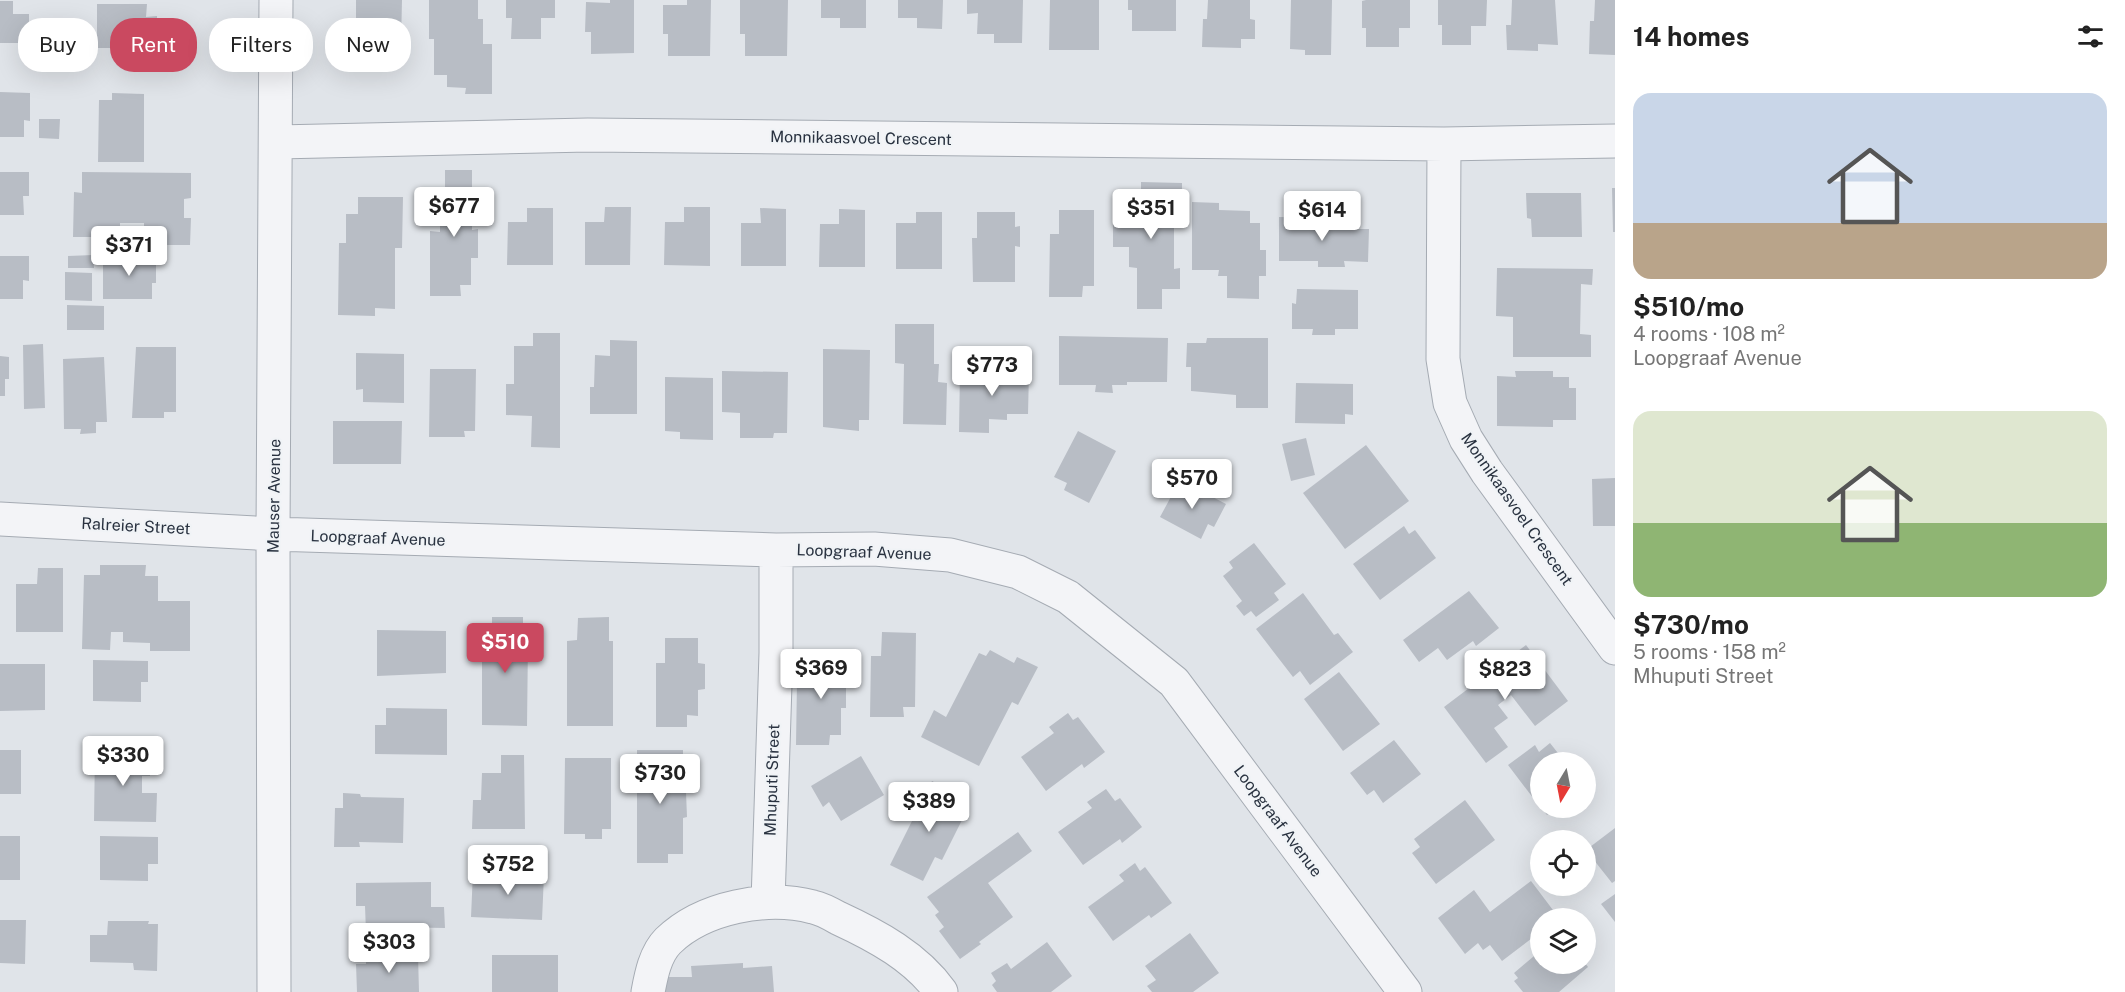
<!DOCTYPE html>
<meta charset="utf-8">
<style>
body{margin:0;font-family:"Public Sans",sans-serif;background:#f2f2f2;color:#222;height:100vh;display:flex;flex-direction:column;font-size:22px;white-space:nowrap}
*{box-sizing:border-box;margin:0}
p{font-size:20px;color:#767676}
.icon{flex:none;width:33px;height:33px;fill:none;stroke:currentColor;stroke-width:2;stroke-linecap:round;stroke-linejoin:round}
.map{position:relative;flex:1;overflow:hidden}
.details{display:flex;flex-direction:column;background:#fff;width:510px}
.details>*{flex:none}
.banner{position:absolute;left:18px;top:18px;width:570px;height:54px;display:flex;gap:12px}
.needle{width:39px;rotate:190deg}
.tools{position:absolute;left:1530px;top:752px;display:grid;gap:12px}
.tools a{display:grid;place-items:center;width:66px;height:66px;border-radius:50%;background:#fff;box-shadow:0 6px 24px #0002;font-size:30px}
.price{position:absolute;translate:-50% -51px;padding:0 14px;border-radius:6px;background:#fff;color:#222;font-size:20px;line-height:39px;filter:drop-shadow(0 2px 3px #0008)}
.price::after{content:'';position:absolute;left:50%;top:36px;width:18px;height:14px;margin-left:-9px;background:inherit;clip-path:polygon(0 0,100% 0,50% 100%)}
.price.selected{background:#ca4960;color:#fff}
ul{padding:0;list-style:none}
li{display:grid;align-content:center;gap:12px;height:318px;padding:0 18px}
li span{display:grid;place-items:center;height:186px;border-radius:18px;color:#555}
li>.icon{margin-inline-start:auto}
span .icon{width:108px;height:108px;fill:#fffc;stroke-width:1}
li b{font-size:26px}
h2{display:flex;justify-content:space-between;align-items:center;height:72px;padding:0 18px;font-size:26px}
.chip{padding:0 21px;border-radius:24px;background:#fff;box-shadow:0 6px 24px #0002;font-size:21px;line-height:54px}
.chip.selected{background:#ca4960;color:#fff}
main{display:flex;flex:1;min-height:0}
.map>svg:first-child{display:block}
.building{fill:#b8bdc5}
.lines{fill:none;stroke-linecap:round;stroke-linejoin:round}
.street-casing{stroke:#a5abb3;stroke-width:35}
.street{stroke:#f3f4f7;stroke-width:33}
.labels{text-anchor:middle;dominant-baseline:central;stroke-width:4.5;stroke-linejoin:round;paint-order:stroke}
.street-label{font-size:16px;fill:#293240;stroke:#f0f3f6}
</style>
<main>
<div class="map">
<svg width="1615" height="992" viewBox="0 0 1615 992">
<rect width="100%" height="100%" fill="#e0e4e9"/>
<path class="building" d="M 356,0 L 402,0 L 401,43 L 356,42 Z
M 429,0 L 478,0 L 478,19 L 483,19 L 483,44 L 492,44 L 492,94 L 465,94 L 466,88 L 447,87 L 447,75 L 434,75 L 434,39 L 429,39 Z
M 506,0 L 555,0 L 555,18 L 541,18 L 541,39 L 511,39 L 512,18 L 506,18 Z
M 610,0 L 634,0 L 634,53 L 591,54 L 591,32 L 585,32 L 586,2 L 610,3 Z
M 687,0 L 711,0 L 710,56 L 668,56 L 668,34 L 663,34 L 663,5 L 687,5 Z
M 740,0 L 788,0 L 787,56 L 745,56 L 745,34 L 740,34 Z
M 821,0 L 866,0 L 866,28 L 840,28 L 840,18 L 821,18 Z
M 898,0 L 943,0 L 942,29 L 917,28 L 917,18 L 898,18 Z
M 967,0 L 1023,0 L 1022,43 L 994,43 L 994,34 L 977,34 L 978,13 L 967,14 Z
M 1050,0 L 1099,0 L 1099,50 L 1049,50 Z
M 1128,0 L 1176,0 L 1176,31 L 1132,31 L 1132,10 L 1128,10 Z
M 1208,0 L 1250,0 L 1250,19 L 1255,20 L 1255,39 L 1241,39 L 1241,48 L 1202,47 L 1203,19 L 1207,19 Z
M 1291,0 L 1332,0 L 1331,55 L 1305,55 L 1305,50 L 1290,49 Z
M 1366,0 L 1410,0 L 1410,28 L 1399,28 L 1399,47 L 1366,47 L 1366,28 L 1362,28 L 1362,1 Z
M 1438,0 L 1487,0 L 1486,26 L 1471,26 L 1471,45 L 1442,45 L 1442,25 L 1438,25 Z
M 1512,0 L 1555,0 L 1558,45 L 1538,44 L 1538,51 L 1507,50 L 1506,25 L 1511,25 Z
M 1595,0 L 1615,0 L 1615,55 L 1589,54 L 1590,21 L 1594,21 Z
M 0,1 L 13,1 L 13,14 L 29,14 L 29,43 L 0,43 Z
M 97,4 L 147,4 L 146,17 L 157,16 L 157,48 L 97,48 Z
M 0,92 L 30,93 L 30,121 L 24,120 L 24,137 L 0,137 Z
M 112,93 L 144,94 L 144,162 L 98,162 L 99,100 L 112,100 Z
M 39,119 L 60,119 L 59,139 L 39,138 Z
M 445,170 L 472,170 L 472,230 L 478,229 L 478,258 L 471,258 L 471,285 L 460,285 L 461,296 L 430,296 L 430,231 L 440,232 L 440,211 L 445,211 Z
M 0,172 L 29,172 L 29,196 L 23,196 L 24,215 L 0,215 Z
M 82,172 L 191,173 L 191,198 L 184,199 L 184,218 L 191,218 L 190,245 L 144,245 L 144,223 L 120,223 L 120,231 L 98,231 L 99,237 L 73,237 L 74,192 L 82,193 Z
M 1141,182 L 1182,183 L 1182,224 L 1174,225 L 1174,269 L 1180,268 L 1180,289 L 1162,289 L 1162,309 L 1137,309 L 1137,268 L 1129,267 L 1129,247 L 1113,247 L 1113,207 L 1125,207 L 1125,203 L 1141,204 Z
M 1612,188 L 1615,188 L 1615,232 L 1613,232 Z
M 1526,193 L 1581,193 L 1582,237 L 1532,237 L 1531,219 L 1527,218 Z
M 358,197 L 403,197 L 402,248 L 395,248 L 395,309 L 375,308 L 375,316 L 338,315 L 339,243 L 346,243 L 346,214 L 358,214 Z
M 1192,202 L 1219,203 L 1219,210 L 1250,211 L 1250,223 L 1260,223 L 1260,250 L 1266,250 L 1266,276 L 1259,276 L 1259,299 L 1227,298 L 1227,276 L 1218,276 L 1219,270 L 1192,270 Z
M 605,207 L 631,207 L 630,265 L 585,265 L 585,222 L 604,222 Z
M 684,207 L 710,207 L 710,266 L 664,265 L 665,222 L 684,222 Z
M 527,208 L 553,208 L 553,265 L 507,265 L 508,222 L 527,222 Z
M 760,208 L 786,209 L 786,266 L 741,266 L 741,223 L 761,223 Z
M 839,209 L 865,210 L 865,267 L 819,267 L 820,224 L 839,224 Z
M 1059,210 L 1094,210 L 1094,286 L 1083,286 L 1082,297 L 1049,297 L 1050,234 L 1059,234 Z
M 916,212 L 942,212 L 942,269 L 896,269 L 896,223 L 916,223 Z
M 977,212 L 1015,212 L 1015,227 L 1020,226 L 1020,247 L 1015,246 L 1015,282 L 973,282 L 972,238 L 977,238 Z
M 1279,217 L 1343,218 L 1343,229 L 1369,229 L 1368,262 L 1344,261 L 1345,267 L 1318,267 L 1318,261 L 1279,261 Z
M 93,255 L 94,268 L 68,268 L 68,256 Z
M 0,256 L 29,256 L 29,281 L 23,280 L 23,299 L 0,299 Z
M 103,256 L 156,256 L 156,283 L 152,283 L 152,299 L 103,299 Z
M 1497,268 L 1593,269 L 1592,285 L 1581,284 L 1580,334 L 1591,335 L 1591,357 L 1513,357 L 1513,317 L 1496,316 Z
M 65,272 L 92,273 L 92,301 L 65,300 Z
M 1297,289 L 1358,290 L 1358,329 L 1335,329 L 1335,335 L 1312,335 L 1313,329 L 1292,329 L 1292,303 L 1296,304 Z
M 67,305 L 104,306 L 104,330 L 67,330 Z
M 895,324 L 934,324 L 934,364 L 939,364 L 938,382 L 947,383 L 946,425 L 903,424 L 904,364 L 895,363 Z
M 533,333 L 560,333 L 560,448 L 531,447 L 532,416 L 506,415 L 506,384 L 514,384 L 514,346 L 533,346 Z
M 1059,336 L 1168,338 L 1167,382 L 1127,382 L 1127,385 L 1112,385 L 1113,393 L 1095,392 L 1096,385 L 1059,385 Z
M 1207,338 L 1268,338 L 1268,408 L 1236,408 L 1236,395 L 1191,391 L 1191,367 L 1186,367 L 1187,343 L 1206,343 Z
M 610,340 L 637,341 L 637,414 L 590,414 L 590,387 L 594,387 L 595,355 L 610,356 Z
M 43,344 L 45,408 L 24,409 L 23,345 Z
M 136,347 L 176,347 L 176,412 L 164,412 L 164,418 L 132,418 Z
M 823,349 L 870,350 L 869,420 L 859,420 L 859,431 L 823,427 Z
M 356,353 L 404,354 L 404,403 L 363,402 L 363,389 L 356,390 Z
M 0,356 L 9,357 L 9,379 L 5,379 L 5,396 L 0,396 Z
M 104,357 L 107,422 L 96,422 L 96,433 L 80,434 L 81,429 L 64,429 L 63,359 Z
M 993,363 L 1016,364 L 1016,372 L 1029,372 L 1028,414 L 1007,414 L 1007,420 L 989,419 L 989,433 L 959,432 L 960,371 L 993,372 Z
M 430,369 L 476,369 L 475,431 L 464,431 L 465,437 L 429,437 Z
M 722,371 L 788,372 L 787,433 L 774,433 L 773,438 L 740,438 L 740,413 L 722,412 Z
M 1515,371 L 1553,371 L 1553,377 L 1569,377 L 1569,388 L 1576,388 L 1576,420 L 1553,420 L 1553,427 L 1497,426 L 1497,376 L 1516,377 Z
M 665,377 L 713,378 L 713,440 L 680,439 L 680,432 L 665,431 Z
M 1296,383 L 1353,384 L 1353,415 L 1345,414 L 1345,424 L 1295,423 Z
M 333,421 L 402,421 L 401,464 L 333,464 Z
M 1078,431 L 1116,451 L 1089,503 L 1064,490 L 1067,483 L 1054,477 Z
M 1306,438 L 1315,475 L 1291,481 L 1282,444 Z
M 1366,445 L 1409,501 L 1345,549 L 1303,493 Z
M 1615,478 L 1615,526 L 1593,526 L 1592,479 Z
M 1180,480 L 1226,504 L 1214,527 L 1208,524 L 1201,539 L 1160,517 Z
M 1404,526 L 1409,534 L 1415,530 L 1436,558 L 1380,600 L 1353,564 Z
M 1254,543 L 1286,584 L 1274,593 L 1279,600 L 1256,617 L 1251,611 L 1244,616 L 1236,606 L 1242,601 L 1223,576 L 1233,568 L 1229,562 Z
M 100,565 L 146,565 L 145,576 L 158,576 L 158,601 L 190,601 L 190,651 L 150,651 L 150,643 L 123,642 L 123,632 L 111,632 L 110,650 L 82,649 L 84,575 L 100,575 Z
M 38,568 L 63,568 L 63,632 L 16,632 L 16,584 L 37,584 Z
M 1469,591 L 1499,628 L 1476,646 L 1473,641 L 1447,660 L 1438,648 L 1419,662 L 1403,640 Z
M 1303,593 L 1334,635 L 1338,633 L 1353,652 L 1310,685 L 1300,671 L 1293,677 L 1256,629 Z
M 492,617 L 523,617 L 523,641 L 528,641 L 527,726 L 482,725 L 482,640 L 492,640 Z
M 609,617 L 609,641 L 613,641 L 613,726 L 567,726 L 567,641 L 577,640 L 578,618 Z
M 377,630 L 446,631 L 446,673 L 377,676 Z
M 882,632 L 916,633 L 915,707 L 903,707 L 904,717 L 870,717 L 871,656 L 881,656 Z
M 665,638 L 698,638 L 698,663 L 705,664 L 705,689 L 698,690 L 698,716 L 687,715 L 687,727 L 656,727 L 656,663 L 665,663 Z
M 1526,645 L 1568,701 L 1535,726 L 1511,695 L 1498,705 L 1508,718 L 1494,728 L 1508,747 L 1486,763 L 1444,707 Z
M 990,650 L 1014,663 L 1017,657 L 1038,667 L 1018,705 L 1012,702 L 979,766 L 921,737 L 934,710 L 946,717 L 979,653 L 986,656 Z
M 808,653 L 842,654 L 841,680 L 846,680 L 846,708 L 841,708 L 841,735 L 830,735 L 829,745 L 796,745 L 797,681 L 808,680 Z
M 93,660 L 148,661 L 148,682 L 141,682 L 141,702 L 93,701 Z
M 0,664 L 45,664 L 45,710 L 0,711 Z
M 1339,672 L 1380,724 L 1343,751 L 1304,699 Z
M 386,708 L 447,709 L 447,755 L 375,754 L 375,725 L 386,725 Z
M 1068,713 L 1073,720 L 1078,717 L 1105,752 L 1084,768 L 1082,764 L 1046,791 L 1021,757 L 1054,733 L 1049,727 Z
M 1394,740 L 1421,774 L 1383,803 L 1374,790 L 1367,795 L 1350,773 Z
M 1550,743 L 1565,762 L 1540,762 L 1540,807 L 1508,765 L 1535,745 L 1539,752 Z
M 0,750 L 21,750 L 21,794 L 0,794 Z
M 95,750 L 150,751 L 150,776 L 142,776 L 142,793 L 157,793 L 156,822 L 94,821 Z
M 637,750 L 683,750 L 683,792 L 686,792 L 687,817 L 683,818 L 683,854 L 668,854 L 668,863 L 637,863 Z
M 501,755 L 524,755 L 525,829 L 472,829 L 473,800 L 481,800 L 482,773 L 501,773 Z
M 861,756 L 884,795 L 841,821 L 829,802 L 823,807 L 811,786 Z
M 565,758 L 611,758 L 611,829 L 602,829 L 602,839 L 585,839 L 585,834 L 564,834 Z
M 932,781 L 955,793 L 948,806 L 965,814 L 942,860 L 935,857 L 923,881 L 890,865 Z
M 1106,789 L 1115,801 L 1120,798 L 1142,827 L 1122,843 L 1120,839 L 1083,865 L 1058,832 L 1092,808 L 1087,802 Z
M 343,793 L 360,794 L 361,797 L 404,798 L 403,843 L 359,842 L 360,847 L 334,847 L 335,808 L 343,808 Z
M 1465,800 L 1495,840 L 1436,884 L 1412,853 L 1420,847 L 1414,839 Z
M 1541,807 L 1558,807 L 1547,815 Z
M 1615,828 L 1615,881 L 1612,883 L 1586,850 Z
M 1018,832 L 1032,851 L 988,883 L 1013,917 L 979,942 L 981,944 L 960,959 L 939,931 L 944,927 L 935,915 L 939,912 L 927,897 Z
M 0,836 L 20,836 L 20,880 L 0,880 Z
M 100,836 L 158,837 L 158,864 L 148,864 L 148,881 L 100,880 Z
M 1135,863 L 1140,871 L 1145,867 L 1172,903 L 1151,918 L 1149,915 L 1113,941 L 1088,907 L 1124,881 L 1119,875 Z
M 473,872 L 544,875 L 542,920 L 471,917 Z
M 1531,881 L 1559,918 L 1540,918 L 1540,932 L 1502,961 L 1490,945 L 1483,950 L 1478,943 L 1465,954 L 1438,918 L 1474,890 L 1490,912 Z
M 431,882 L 431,907 L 444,907 L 445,928 L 390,927 L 390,933 L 366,932 L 365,906 L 356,906 L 356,883 Z
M 1615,894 L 1615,922 L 1601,904 Z
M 0,920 L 26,920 L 25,964 L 0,963 Z
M 108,921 L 149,921 L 148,924 L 158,924 L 157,971 L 134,970 L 133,963 L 90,962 L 90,935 L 107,935 Z
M 1190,933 L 1219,973 L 1193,992 L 1152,992 L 1147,986 L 1156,980 L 1145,966 Z
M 1047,942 L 1072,976 L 1051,992 L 997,992 L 992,985 L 996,981 L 991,973 L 1007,963 L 1011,969 Z
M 1540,951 L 1540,963 L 1585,963 L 1588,967 L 1559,992 L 1523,992 L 1514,981 L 1518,978 L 1514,973 Z
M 366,955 L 418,955 L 419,992 L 357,992 L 356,964 L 366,964 Z
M 492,955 L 558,955 L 558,992 L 492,992 Z
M 743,963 L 743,968 L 772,966 L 774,992 L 661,992 L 661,977 L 692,977 L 691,966 Z"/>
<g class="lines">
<defs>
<path id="street" d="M 278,142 L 588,135 L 1444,144 L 1615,141
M 1444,144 L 1443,359 L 1450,403 L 1466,439 L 1487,472 L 1615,648
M 0,519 L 273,534 L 776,550 L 874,549 L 950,555 L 1018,572 L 1068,597 L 1174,682 L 1405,992
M 768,902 L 776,653 L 776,550
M 274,992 L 273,534 L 276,0
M 648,992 C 651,976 655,954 668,941 C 703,907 767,895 813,907 C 822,909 831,914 838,918 C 877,936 916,957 941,992"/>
</defs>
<use href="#street" class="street-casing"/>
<use href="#street" class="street"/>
</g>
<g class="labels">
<g class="street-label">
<text transform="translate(861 138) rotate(1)">Monnikaasvoel Crescent</text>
<text transform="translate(274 496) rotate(-89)">Mauser Avenue</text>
<text transform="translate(1517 509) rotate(55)">Monnikaasvoel Crescent</text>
<text transform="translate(136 526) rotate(3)">Ralreier Street</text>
<text transform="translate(378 538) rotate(2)">Loopgraaf Avenue</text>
<text transform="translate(864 552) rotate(2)">Loopgraaf Avenue</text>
<text transform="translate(772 780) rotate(-88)">Mhuputi Street</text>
<text transform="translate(1278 821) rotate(53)">Loopgraaf Avenue</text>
</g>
</g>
</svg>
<div class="tools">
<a><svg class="needle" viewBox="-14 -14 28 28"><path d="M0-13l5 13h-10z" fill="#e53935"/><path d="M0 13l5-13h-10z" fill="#767676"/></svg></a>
<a><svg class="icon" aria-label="locate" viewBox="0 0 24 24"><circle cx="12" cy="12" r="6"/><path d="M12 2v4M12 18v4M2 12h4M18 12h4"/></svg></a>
<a><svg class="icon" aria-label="layers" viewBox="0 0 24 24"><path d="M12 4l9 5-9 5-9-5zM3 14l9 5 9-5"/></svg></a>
</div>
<b class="price" style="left:454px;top:238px">$677</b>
<b class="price" style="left:1151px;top:240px">$351</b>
<b class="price" style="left:1322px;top:242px">$614</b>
<b class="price" style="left:129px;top:277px">$371</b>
<b class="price" style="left:992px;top:397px">$773</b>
<b class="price" style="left:1192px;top:510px">$570</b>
<b class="price selected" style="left:505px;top:674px">$510</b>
<b class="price" style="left:821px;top:700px">$369</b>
<b class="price" style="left:1505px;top:701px">$823</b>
<b class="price" style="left:123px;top:787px">$330</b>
<b class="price" style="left:660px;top:805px">$730</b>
<b class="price" style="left:929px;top:833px">$389</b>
<b class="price" style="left:508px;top:896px">$752</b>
<b class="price" style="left:389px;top:974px">$303</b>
<div class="banner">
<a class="chip">Buy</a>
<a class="chip selected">Rent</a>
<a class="chip">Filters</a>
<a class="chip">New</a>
</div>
</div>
<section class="details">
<h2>14 homes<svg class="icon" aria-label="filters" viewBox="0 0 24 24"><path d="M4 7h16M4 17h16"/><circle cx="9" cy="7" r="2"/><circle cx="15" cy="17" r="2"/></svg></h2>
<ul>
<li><span style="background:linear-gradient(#c9d6e8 70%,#b9a48a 0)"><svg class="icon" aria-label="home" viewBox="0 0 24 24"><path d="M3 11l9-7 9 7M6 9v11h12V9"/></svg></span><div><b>$510/mo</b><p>4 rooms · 108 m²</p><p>Loopgraaf Avenue</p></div></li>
<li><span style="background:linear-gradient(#dfe7d0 60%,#8fb573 0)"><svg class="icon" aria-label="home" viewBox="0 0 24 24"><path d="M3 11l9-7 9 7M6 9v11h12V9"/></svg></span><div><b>$730/mo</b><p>5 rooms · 158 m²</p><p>Mhuputi Street</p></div></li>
</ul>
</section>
</main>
